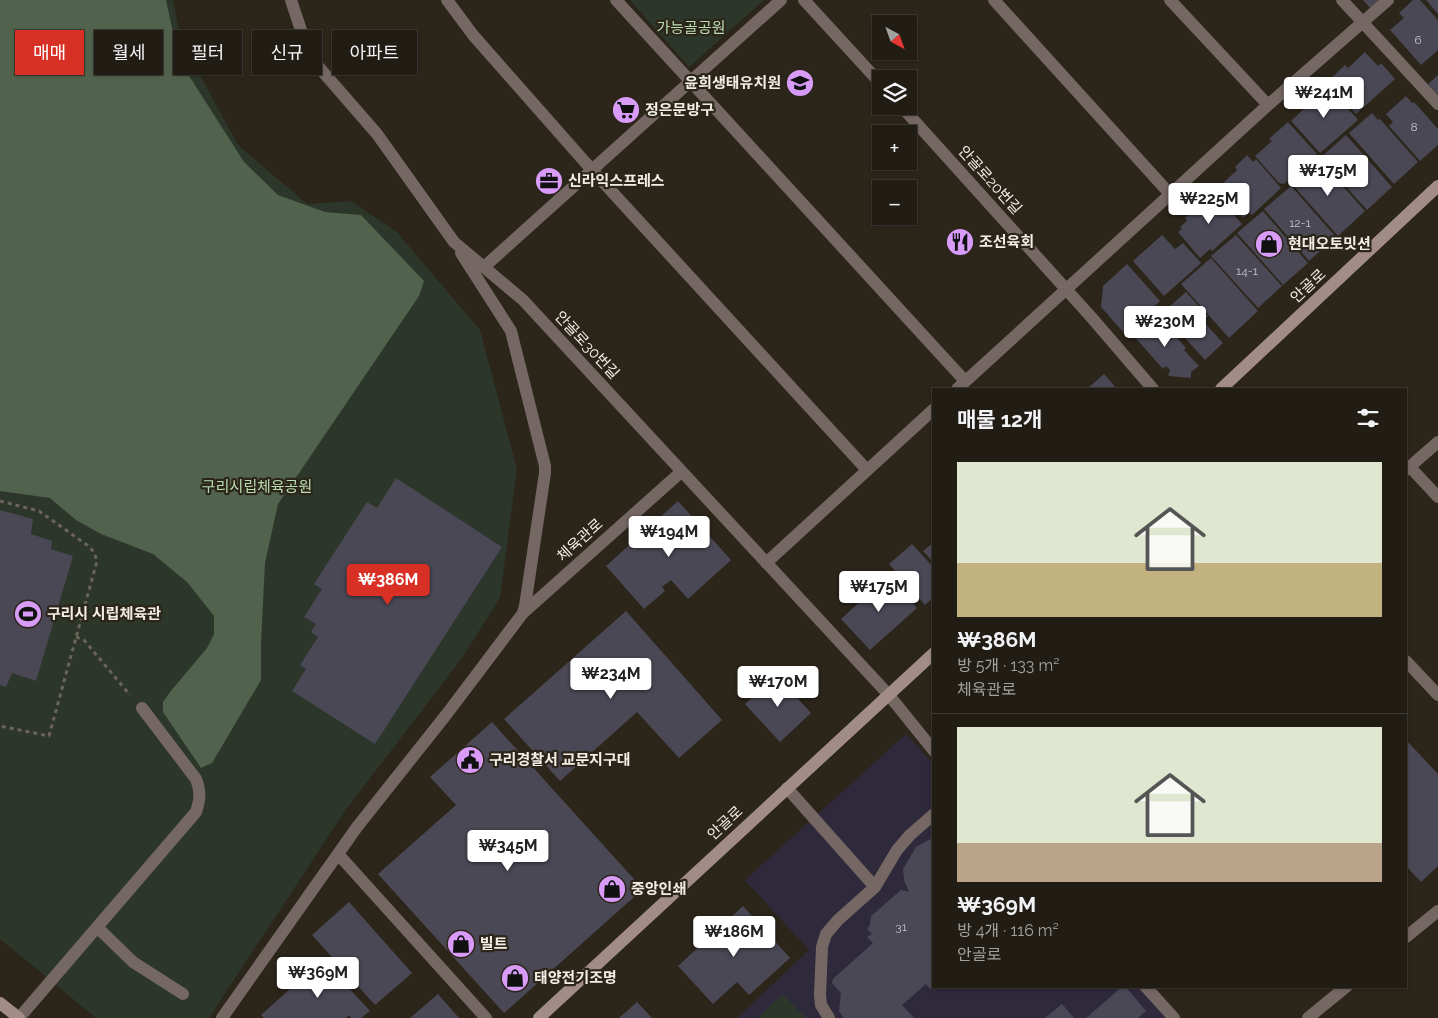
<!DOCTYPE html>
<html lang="ko">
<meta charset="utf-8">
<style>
body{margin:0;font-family:Raleway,"Noto Sans KR",sans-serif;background:#2d2922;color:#f1f3f6;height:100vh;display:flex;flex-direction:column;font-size:19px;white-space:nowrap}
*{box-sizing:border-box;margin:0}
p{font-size:16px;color:#a2a1a0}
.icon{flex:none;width:28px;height:28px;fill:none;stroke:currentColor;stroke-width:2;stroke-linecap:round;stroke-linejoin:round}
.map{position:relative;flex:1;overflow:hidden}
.panel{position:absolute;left:932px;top:388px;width:475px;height:600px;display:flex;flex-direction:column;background:#211c14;border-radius:0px;box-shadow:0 1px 4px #0004,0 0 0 1px #3e3a34}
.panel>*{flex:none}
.top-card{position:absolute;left:15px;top:30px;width:475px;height:45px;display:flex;gap:10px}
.needle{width:32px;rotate:139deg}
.tools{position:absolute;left:872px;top:15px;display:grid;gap:10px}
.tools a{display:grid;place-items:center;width:45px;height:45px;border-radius:0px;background:#211c14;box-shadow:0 1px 4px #0004,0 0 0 1px #3e3a34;font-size:25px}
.price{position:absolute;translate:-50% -42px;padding:0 11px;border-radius:5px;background:#fff;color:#222;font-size:16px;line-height:32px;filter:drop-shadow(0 1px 2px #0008)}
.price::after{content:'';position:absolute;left:50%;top:30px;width:15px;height:11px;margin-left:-8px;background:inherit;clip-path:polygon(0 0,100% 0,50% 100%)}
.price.selected{background:#d93025;color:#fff}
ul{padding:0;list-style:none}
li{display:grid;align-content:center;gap:10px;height:265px;padding:0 25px}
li+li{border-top:1px solid #3e3a34}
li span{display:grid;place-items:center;height:155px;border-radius:0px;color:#555}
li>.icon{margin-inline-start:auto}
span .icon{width:90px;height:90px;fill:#fffc;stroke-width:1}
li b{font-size:21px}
h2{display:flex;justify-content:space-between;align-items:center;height:60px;padding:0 25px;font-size:21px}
.pill{padding:0 18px;border-radius:0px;background:#211c14;box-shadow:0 1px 4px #0004,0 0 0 1px #3e3a34;font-size:18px;line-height:45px}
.pill.selected{background:#d93025;color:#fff}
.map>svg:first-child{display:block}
.industrial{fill:#2f2a3b}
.green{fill:#2c362a}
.forest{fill:#51634d}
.building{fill:#4a4855}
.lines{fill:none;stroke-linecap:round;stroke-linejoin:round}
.path{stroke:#6a645a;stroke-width:3;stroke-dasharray:4 4;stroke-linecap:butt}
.lane{stroke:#756764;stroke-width:12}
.street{stroke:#756764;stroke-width:12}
.secondary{stroke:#a28c87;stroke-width:12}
.labels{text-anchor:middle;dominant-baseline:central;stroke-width:4.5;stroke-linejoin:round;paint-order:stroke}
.number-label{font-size:12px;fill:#c8c4c2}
.park-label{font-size:15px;fill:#b9dcb0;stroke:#2c251a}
.poi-label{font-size:15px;font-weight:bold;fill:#f2ede6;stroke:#2c251a;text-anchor:start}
.street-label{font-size:15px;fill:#f2ede6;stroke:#2c251a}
</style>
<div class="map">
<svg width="1438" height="1018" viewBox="0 0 1438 1018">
<rect width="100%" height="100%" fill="#2c251a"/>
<path class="industrial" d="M 906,734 L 934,764 L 934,986 L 1139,986 L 1169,1018 L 737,1018 L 809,950 L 745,880 Z"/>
<path class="green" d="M 0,0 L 173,0 L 181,40 L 238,145 L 307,204 L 351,201 L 397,232 L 480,330 L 517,469 L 500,598 L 462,658 L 345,811 L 209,1018 L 96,1018 L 0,939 Z
M 630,0 L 764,0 L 689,67 Z
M 783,994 L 806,1018 L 758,1018 Z"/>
<path class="forest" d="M 0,0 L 166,0 L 179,60 L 244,162 L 278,195 L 325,212 L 361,215 L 424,281 L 419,296 L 278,504 L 265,563 L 261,643 L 261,680 L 212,763 L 201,768 L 163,712 L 163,702 L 170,692 L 207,648 L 214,634 L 214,616 L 187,582 L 153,554 L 101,534 L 76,520 L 50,498 L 0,491 Z"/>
<path class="building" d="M 1363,0 L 1379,0 L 1370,8 Z
M 1413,0 L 1420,0 L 1438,20 L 1438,50 L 1421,65 L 1390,30 L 1404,18 L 1399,13 Z
M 1426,0 L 1438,0 L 1438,14 Z
M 1365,52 L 1378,66 L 1381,63 L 1395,79 L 1356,114 L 1327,82 L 1345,65 L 1348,68 Z
M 1438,75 L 1438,95 L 1428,84 Z
M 1326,84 L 1358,120 L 1320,153 L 1291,121 L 1310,103 L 1308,100 Z
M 1406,96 L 1412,103 L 1414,102 L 1438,129 L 1438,145 L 1420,161 L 1389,126 L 1393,122 L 1386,114 Z
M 1372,113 L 1378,120 L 1380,119 L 1418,162 L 1394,184 L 1349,133 Z
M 1288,122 L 1317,154 L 1284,184 L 1279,183 L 1255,156 L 1272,141 L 1269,139 Z
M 1346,135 L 1392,187 L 1367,210 L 1320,158 Z
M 1247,155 L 1253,162 L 1256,159 L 1281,188 L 1252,215 L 1249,213 L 1243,218 L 1225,198 L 1229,194 L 1221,185 L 1237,170 L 1235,167 Z
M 1319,159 L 1365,211 L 1338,236 L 1291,183 Z
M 1291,186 L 1336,237 L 1309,261 L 1264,209 Z
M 1212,190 L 1242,224 L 1212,251 L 1210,249 L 1200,258 L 1178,232 L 1182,229 L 1180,227 L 1187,221 L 1185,218 L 1198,207 L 1196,204 Z
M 1263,211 L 1308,263 L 1283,285 L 1237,233 Z
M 1162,235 L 1175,249 L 1183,243 L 1201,263 L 1164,296 L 1133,261 Z
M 1236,235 L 1282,286 L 1258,308 L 1211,256 Z
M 1211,258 L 1258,311 L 1229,338 L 1181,284 Z
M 1127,264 L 1160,301 L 1124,333 L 1101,307 L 1103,286 Z
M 1186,292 L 1208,316 L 1203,321 L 1223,343 L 1205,360 L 1162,313 Z
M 1155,313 L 1186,348 L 1184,350 L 1199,366 L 1191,372 L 1191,378 L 1168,376 L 1170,370 L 1166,366 L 1163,369 L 1132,334 Z
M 1104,374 L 1117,389 L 1087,389 Z
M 396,478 L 502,547 L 375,744 L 292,691 L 306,669 L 300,665 L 318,637 L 311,632 L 316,624 L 304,617 L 322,589 L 314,584 L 367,502 L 377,508 Z
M 678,501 L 731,560 L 688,599 L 671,580 L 662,587 L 665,591 L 644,609 L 606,566 Z
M 0,510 L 33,519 L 31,534 L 52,541 L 51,549 L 73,556 L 36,681 L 12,673 L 6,687 L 0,685 Z
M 934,542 L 934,563 L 923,551 Z
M 912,544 L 934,568 L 934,597 L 925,605 L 889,564 Z
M 888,576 L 917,608 L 870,650 L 841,619 Z
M 626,611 L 722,720 L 679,758 L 637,712 L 560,781 L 504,719 Z
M 776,675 L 811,713 L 780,742 L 745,704 Z
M 492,722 L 643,889 L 504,1013 L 378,874 L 456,805 L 430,777 Z
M 1406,740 L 1438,774 L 1438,866 L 1421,882 L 1406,866 Z
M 934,837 L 934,986 L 930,989 L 926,984 L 902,1005 L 914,1018 L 844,1018 L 839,1011 L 841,993 L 832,983 L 833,979 L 873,943 L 867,937 L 872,934 L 867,929 L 870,925 L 871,916 L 901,890 L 909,892 L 904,880 L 903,869 L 916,847 Z
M 349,902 L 412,973 L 375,1005 L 312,935 Z
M 743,906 L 790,958 L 749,995 L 737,982 L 713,1004 L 678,966 Z
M 326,963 L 370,1011 L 361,1018 L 351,1018 L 349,1015 L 346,1018 L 264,1018 L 261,1015 L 312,969 L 315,973 Z
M 1123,986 L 1125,986 L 1146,1011 L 1138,1018 L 1086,1018 Z
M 438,994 L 459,1018 L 410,1018 Z
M 637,1002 L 652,1018 L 619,1018 Z
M 1062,1004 L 1074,1018 L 1045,1018 Z"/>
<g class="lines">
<path class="path" d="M 0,501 L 39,511 L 87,545 L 94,552 L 97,561 L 49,736 L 0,726
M 76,637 L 84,640 L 130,695"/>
<path class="lane" d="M 1410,467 L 1438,497
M 787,788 L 875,887
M 97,927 L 133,962 L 183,994
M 19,1018 L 196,812 C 200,800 201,792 196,779 L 142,708
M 829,1018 L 821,1005 L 820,995 L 822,947 L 826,934 L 838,920 L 875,887 L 897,850 L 910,835 L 934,814"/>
<path class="street" d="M 291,0 L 310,57 L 377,134 L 454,242 L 523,300 L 888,694 L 934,751
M 447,0 L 473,35 L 592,170 L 867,470
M 616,0 L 965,381
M 804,0 L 881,84
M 994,0 L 1170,194
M 1170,0 L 1268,105
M 1342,0 L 1438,104
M 901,106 L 1092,318 L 1153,389
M 484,267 L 781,0
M 957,389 L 1268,105 L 1388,0
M 1406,470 L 1438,442
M 766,563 L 934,409
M 523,613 L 681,472
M 1406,661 L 1438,695
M 338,854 L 486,1018
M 1406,937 L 1438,911
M 1145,986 L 1174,1018
M 222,1018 L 357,827 L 446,715 L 523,613 L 525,606 L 545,473 L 545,466 L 511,331 L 461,253
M 1308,1018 L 1347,986"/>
<path class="secondary" d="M 1221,389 L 1438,186
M 0,1003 L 19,1018
M 539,1018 L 934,653"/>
</g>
<defs>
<symbol id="school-disc" viewBox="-11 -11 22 22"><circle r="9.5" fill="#d89bf8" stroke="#2c251a"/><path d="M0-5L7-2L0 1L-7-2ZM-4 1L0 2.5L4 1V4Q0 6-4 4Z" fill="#111"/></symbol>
<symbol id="supermarket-disc" viewBox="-11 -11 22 22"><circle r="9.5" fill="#d89bf8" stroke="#2c251a"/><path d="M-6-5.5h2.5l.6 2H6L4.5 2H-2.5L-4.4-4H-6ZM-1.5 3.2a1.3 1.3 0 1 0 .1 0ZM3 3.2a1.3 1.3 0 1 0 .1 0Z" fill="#111"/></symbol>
<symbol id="office-disc" viewBox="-11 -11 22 22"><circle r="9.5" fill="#d89bf8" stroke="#2c251a"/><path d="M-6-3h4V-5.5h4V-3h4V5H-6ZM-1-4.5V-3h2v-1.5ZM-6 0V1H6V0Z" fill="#111"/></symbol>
<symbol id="restaurant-disc" viewBox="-11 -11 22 22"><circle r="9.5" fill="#d89bf8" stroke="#2c251a"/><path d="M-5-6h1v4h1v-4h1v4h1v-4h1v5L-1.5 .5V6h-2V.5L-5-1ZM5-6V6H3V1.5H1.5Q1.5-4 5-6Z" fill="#111"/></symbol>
<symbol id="shop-disc" viewBox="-11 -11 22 22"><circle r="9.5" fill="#d89bf8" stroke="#2c251a"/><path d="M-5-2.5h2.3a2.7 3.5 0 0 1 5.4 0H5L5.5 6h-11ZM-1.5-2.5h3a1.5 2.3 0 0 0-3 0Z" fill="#111"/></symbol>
<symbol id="stadium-disc" viewBox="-11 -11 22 22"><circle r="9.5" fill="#d89bf8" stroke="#2c251a"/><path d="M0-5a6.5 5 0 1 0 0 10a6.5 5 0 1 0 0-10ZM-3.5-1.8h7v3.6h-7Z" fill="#111"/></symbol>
<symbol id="civic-disc" viewBox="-11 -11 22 22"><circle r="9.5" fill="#d89bf8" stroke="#2c251a"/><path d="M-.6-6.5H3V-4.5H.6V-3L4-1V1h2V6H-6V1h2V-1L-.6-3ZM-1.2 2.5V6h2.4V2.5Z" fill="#111"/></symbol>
</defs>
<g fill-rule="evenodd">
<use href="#school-disc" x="784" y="67" width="32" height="32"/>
<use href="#supermarket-disc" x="610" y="94" width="32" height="32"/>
<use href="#office-disc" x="533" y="165" width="32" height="32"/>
<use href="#restaurant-disc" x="944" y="226" width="32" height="32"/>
<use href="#shop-disc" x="1253" y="228" width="32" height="32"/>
<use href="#stadium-disc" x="12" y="598" width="32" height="32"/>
<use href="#civic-disc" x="454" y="744" width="32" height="32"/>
<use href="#shop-disc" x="596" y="873" width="32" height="32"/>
<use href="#shop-disc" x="445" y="928" width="32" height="32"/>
<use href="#shop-disc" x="499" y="962" width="32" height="32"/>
</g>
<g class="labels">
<g class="number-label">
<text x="1418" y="40">6</text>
<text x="1414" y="127">8</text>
<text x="1300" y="223">12-1</text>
<text x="1247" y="271">14-1</text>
<text x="901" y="927">31</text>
</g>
<g class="park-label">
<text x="691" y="28">가능골공원</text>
<text x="257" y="487">구리시립체육공원</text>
</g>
<g class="poi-label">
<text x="781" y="83" text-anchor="end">윤희생태유치원</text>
<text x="645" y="110">정은문방구</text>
<text x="568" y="181">신라익스프레스</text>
<text x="979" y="242">조선육회</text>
<text x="1288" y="244">현대오토밋션</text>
<text x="47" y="614">구리시 시립체육관</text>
<text x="489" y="760">구리경찰서 교문지구대</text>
<text x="631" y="889">중앙인쇄</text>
<text x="480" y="944">빌트</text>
<text x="534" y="978">태양전기조명</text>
</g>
<g class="street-label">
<text transform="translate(990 180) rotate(48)">안골로20번길</text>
<text transform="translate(1308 286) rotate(-43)">안골로</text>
<text transform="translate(587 345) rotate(47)">안골로30번길</text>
<text transform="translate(580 540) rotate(-42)">체육관로</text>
<text transform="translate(725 823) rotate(-43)">안골로</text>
</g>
</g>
</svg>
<div class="tools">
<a><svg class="needle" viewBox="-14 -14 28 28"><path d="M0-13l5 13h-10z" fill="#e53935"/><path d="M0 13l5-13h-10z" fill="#a2a1a0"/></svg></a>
<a><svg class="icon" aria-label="layers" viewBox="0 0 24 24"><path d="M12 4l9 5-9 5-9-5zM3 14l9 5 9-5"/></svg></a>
<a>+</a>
<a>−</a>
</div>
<b class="price" style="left:1324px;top:119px">₩241M</b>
<b class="price" style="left:1328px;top:197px">₩175M</b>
<b class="price" style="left:1209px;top:225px">₩225M</b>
<b class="price" style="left:1165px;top:348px">₩230M</b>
<b class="price" style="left:669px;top:558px">₩194M</b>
<b class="price selected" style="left:388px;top:606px">₩386M</b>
<b class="price" style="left:879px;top:613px">₩175M</b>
<b class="price" style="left:611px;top:700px">₩234M</b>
<b class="price" style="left:778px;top:708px">₩170M</b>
<b class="price" style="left:508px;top:872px">₩345M</b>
<b class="price" style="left:734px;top:958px">₩186M</b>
<b class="price" style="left:318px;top:999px">₩369M</b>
<div class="top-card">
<a class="pill selected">매매</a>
<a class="pill">월세</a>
<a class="pill">필터</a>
<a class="pill">신규</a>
<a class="pill">아파트</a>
</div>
<section class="panel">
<h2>매물 12개<svg class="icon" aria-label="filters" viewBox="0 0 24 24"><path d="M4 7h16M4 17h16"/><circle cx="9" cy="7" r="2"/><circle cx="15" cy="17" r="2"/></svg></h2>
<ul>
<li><span style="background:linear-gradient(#dfe7d0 65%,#c2b280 0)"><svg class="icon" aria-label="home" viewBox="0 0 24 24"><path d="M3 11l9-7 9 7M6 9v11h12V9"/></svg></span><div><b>₩386M</b><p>방 5개 · 133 m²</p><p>체육관로</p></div></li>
<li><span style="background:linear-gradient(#dfe7d0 75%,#b9a48a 0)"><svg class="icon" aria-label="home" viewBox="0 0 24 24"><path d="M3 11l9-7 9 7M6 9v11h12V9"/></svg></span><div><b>₩369M</b><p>방 4개 · 116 m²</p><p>안골로</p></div></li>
</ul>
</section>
</div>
